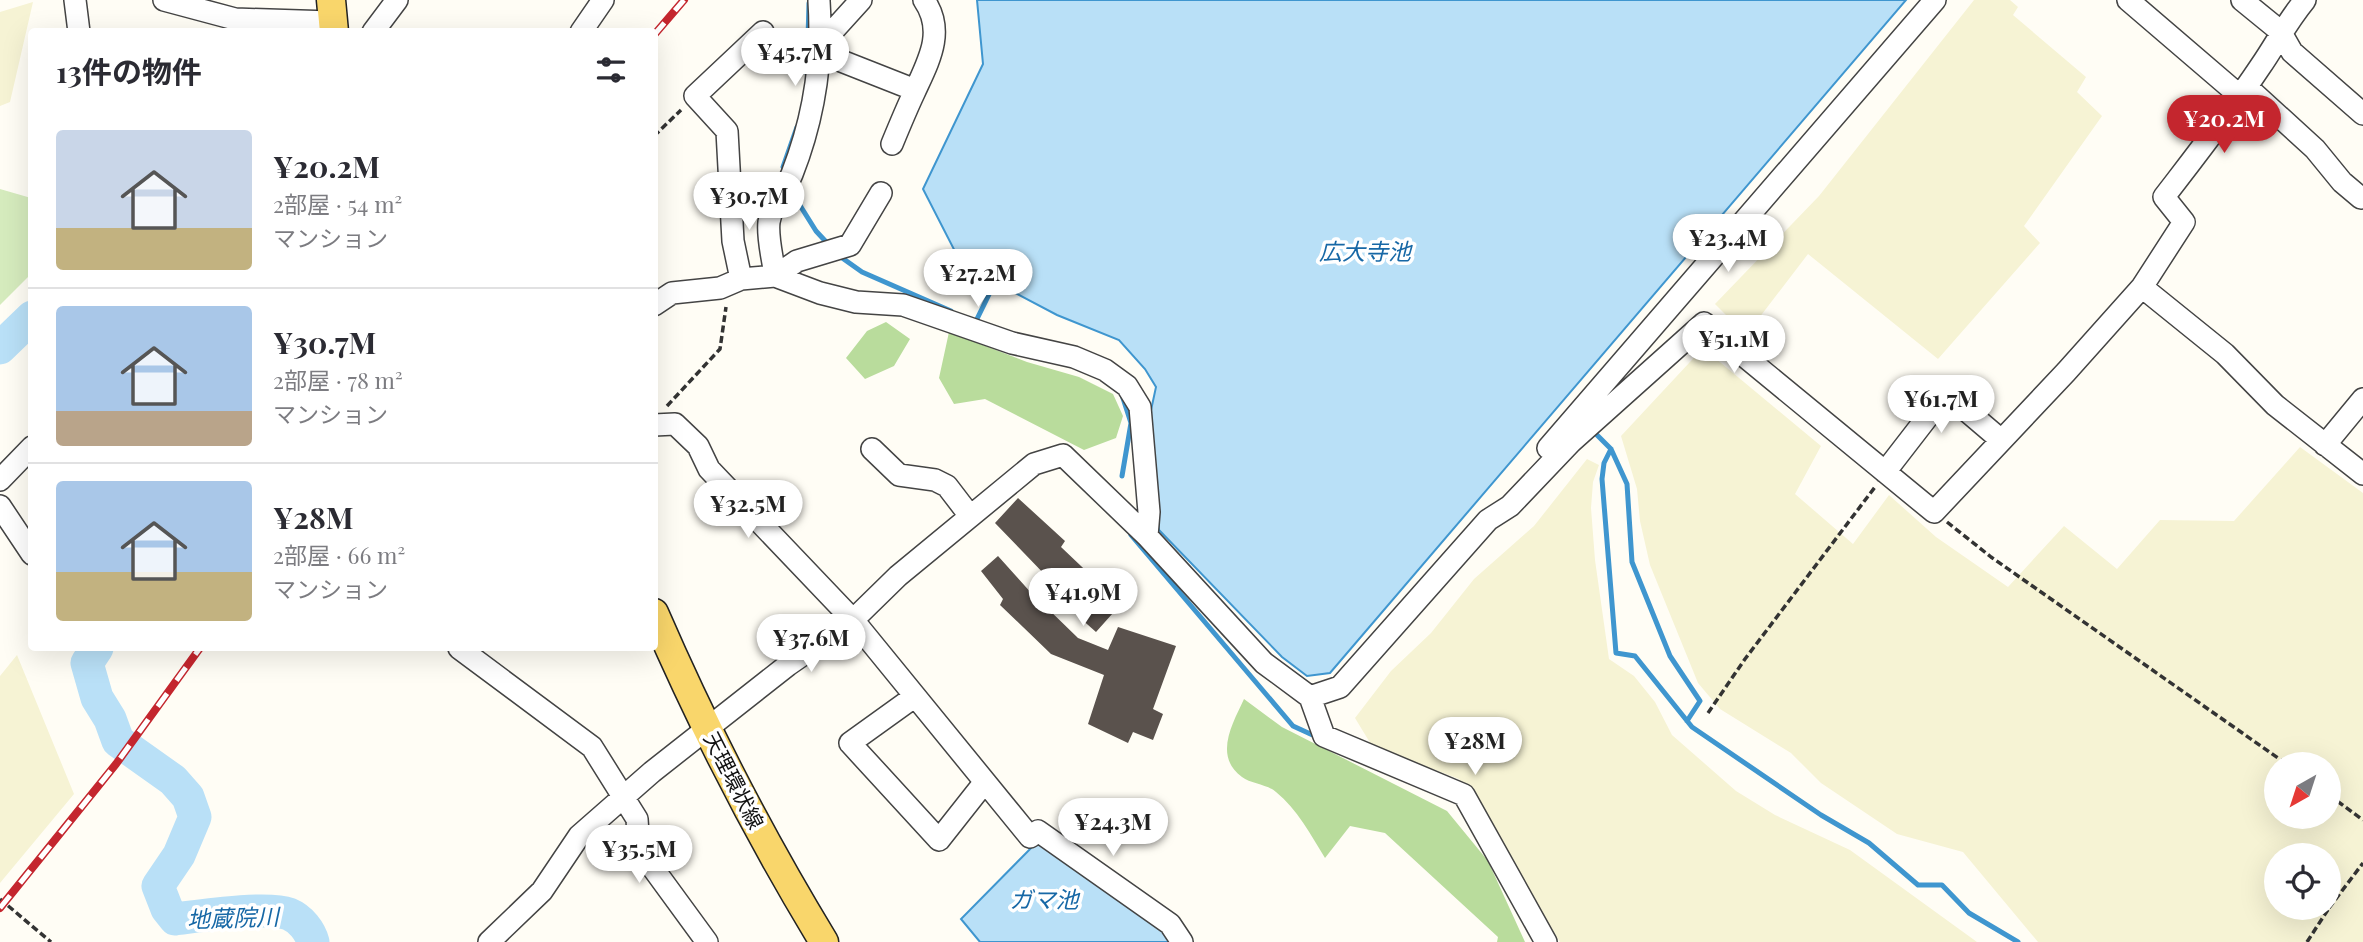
<!DOCTYPE html>
<html lang="ja">
<meta charset="utf-8">
<style>
body{margin:0;font-family:"Playfair Display","Noto Sans JP",serif;background:#f2f2f3;color:#2b2b33;height:100vh;display:flex;flex-direction:column;font-size:26px;white-space:nowrap}
*{box-sizing:border-box;margin:0}
p{font-size:23px;color:#7c7c81}
.icon{flex:none;width:38px;height:38px;fill:none;stroke:currentColor;stroke-width:2;stroke-linecap:round;stroke-linejoin:round}
.map{position:relative;flex:1;overflow:hidden}
.side{position:absolute;left:28px;top:28px;width:630px;height:623px;display:flex;flex-direction:column;background:#fff;border-radius:7px;box-shadow:0 7px 28px #0002}
.side>*{flex:none}
.needle{width:46px;rotate:219deg}
.buttons{position:absolute;left:2264px;top:752px;display:grid;gap:14px}
.buttons a{display:grid;place-items:center;width:77px;height:77px;border-radius:50%;background:#fff;box-shadow:0 7px 28px #0002;font-size:35px}
.price{position:absolute;translate:-50% -60px;padding:0 16px;border-radius:24px;background:#fff;color:#222;font-size:23px;line-height:46px;filter:drop-shadow(0 2px 4px #0008)}
.price::after{content:'';position:absolute;left:50%;top:42px;width:21px;height:16px;margin-left:-10px;background:inherit;clip-path:polygon(0 0,100% 0,50% 100%)}
.price.active{background:#c4262e;color:#fff}
ul{padding:0;list-style:none}
li{display:flex;align-items:center;gap:21px;height:175px;padding:0 28px}
li+li{border-top:2px solid #e1e1e2}
li span{display:grid;place-items:center;flex:none;width:196px;height:140px;border-radius:7px;color:#555}
li>.icon{margin-inline-start:auto}
span .icon{width:84px;height:84px;fill:#fffc;stroke-width:1}
li b{font-size:30px}
h2{display:flex;justify-content:space-between;align-items:center;height:84px;padding:0 28px;font-size:30px}
.map>svg:first-child{display:block}
.farmland{fill:#f6f3d4;fill-rule:evenodd}
.green{fill:#d5ebbd}
.forest{fill:#b9dc9c}
.water{fill:#b9e0f7;stroke:#3f96cf;stroke-width:2}
.lines{fill:none;stroke-linecap:round;stroke-linejoin:round}
.stream{stroke:#3f96cf;stroke-width:5}
.river{stroke:#b9e0f7;stroke-width:33}
.building{fill:#5a524d}
.minor-casing{stroke:#444;stroke-width:24}
.major-casing{stroke:#222;stroke-width:31}
.path{stroke:#333;stroke-width:3.5;stroke-dasharray:7 3.5;stroke-linecap:butt}
.minor{stroke:#fff;stroke-width:21}
.major{stroke:#f9d66b;stroke-width:28}
.rail-casing{stroke:#c4262e;stroke-width:8}
.rail{stroke:#fff;stroke-width:5;stroke-dasharray:16;stroke-linecap:butt}
.labels{text-anchor:middle;dominant-baseline:central;stroke-width:7;stroke-linejoin:round;paint-order:stroke}
.street-label{font-size:21px;fill:#111;stroke:#fff}
.water-label{font-size:23px;font-style:italic;fill:#1768a6;stroke:#fff}
</style>
<div class="map">
<svg width="2363" height="942" viewBox="0 0 2363 942">
<rect width="100%" height="100%" fill="#fffdf5"/>
<path class="farmland" d="M 1974,0 L 2010,0 L 2018,7 L 2013,15 L 2086,77 L 2077,92 L 2102,116 L 2024,226 L 2040,243 L 1938,359 L 1808,254 L 1746,335 L 1715,304 L 1819,196 Z
M 33,2 L 10,102 L 0,106 L 0,12 Z
M 1703,348 L 1821,446 L 1795,494 L 1853,544 L 1889,495 L 1936,537 L 2008,587 L 2064,526 L 2117,569 L 2160,520 L 2234,521 L 2300,447 L 2363,493 L 2363,942 L 2038,942 L 1963,852 L 1897,834 L 1821,783 L 1791,753 L 1720,709 L 1698,683 L 1650,565 L 1640,521 L 1637,489 L 1621,436 ZM 2277,765 L 2329,765 L 2329,817 L 2277,817 ZM 2277,856 L 2329,856 L 2329,908 L 2277,908 Z
M 1587,459 L 1599,465 L 1593,482 L 1591,508 L 1595,560 L 1609,659 L 1634,676 L 1655,702 L 1672,735 L 1736,791 L 1775,815 L 1850,850 L 1977,942 L 1560,942 L 1459,779 L 1372,746 L 1355,718 L 1391,671 L 1431,633 L 1474,579 L 1534,526 Z
M 17,655 L 74,794 L 0,883 L 0,676 Z"/>
<path class="green" d="M 0,189 L 31,198 L 32,273 L 0,305 Z"/>
<path class="forest" d="M 886,322 L 910,339 L 894,366 L 865,379 L 846,358 L 867,331 Z
M 949,332 L 1027,362 L 1079,377 L 1113,394 L 1123,416 L 1116,438 L 1084,450 L 985,399 L 954,404 L 939,378 Z
M 1244,699 L 1282,727 L 1447,811 L 1488,861 L 1525,942 L 1497,942 L 1498,937 L 1385,833 L 1350,826 L 1325,858 C 1311,835 1297,809 1276,792 C 1267,784 1251,784 1242,777 C 1213,756 1233,723 1244,699 Z"/>
<path class="water" d="M 977,0 L 1906,0 L 1330,673 L 1307,676 L 1282,657 L 1159,530 L 1147,429 L 1156,387 L 1145,369 L 1119,340 L 1057,315 L 962,265 L 923,189 L 983,64 Z
M 1039,840 L 1164,930 L 1171,942 L 980,942 L 961,919 Z"/>
<g class="lines">
<path class="stream" d="M 807,74 L 809,3
M 785,171 L 783,167 L 797,127
M 791,191 L 816,231 L 829,245
M 838,255 L 862,272 L 951,311
M 973,320 L 976,321 L 998,276
M 1591,429 L 1611,449 L 1627,484 L 1632,562 L 1670,656 L 1700,701 L 1687,721
M 1611,449 L 1604,463 L 1602,479 L 1616,653 L 1635,656 L 1692,727 L 1821,815 L 1869,843 L 1918,885 L 1942,885 L 1969,913 L 2018,942
M 1122,476 L 1131,423 L 1122,395
M 1131,535 L 1293,726 L 1317,737"/>
<path class="river" d="M 0,348 L 32,317
M 97,648 L 87,663 L 97,698 L 110,719 L 118,741 L 173,780 L 188,797 L 195,817 L 179,855 L 158,886 L 167,909 L 175,919 C 200,916 267,906 289,914 C 301,919 310,931 313,942"/>
</g>
<path class="building" d="M 1018,498 L 1065,541 L 1061,547 L 1121,604 L 1096,632 L 1079,617 L 1085,608 L 1069,591 L 1060,602 L 1050,595 L 1042,603 L 1078,638 L 1108,650 L 1118,627 L 1176,646 L 1153,709 L 1163,714 L 1153,740 L 1133,732 L 1128,743 L 1088,724 L 1104,675 L 1051,654 L 1000,605 L 1003,599 L 981,571 L 998,556 L 1033,595 L 1049,579 L 995,523 Z"/>
<g class="lines">
<defs>
<path id="minor" d="M 75,0 L 79,32
M 164,0 L 235,19 L 331,22
M 2128,0 L 2240,96
M 2242,0 L 2280,31 L 2292,52 L 2363,114
M 819,1 C 823,61 814,118 792,174 C 785,191 772,203 769,222 C 767,238 773,259 775,276 L 797,261 L 850,245 L 881,193
M 373,32 L 397,0
M 581,32 L 603,0
M 822,43 L 861,0
M 821,53 L 915,90
M 2247,87 L 2315,149 L 2342,182 L 2361,198
M 892,144 C 899,127 906,110 914,93 C 928,62 946,32 924,0
M 741,279 L 733,241 L 727,131 L 695,96 L 763,32
M 2142,287 L 2184,222 L 2164,197 C 2197,154 2230,112 2260,67 C 2276,44 2286,23 2305,0
M 654,305 L 672,293 L 720,288 L 741,279 L 775,276 L 820,293 L 856,302 L 903,305 L 1012,343 L 1074,357 L 1105,370 L 1127,386 L 1140,407 L 1149,512 L 1147,536
M 654,425 L 675,424 L 698,446 L 709,469 L 853,620 L 1030,837 L 1038,831 L 1170,924 L 1182,942
M 2325,445 L 2363,399
M 1548,448 L 1935,0
M 872,449 L 899,475 L 935,480 L 947,486 L 970,516
M 1885,472 L 1936,406 L 1954,400 L 2001,440
M 0,480 L 32,447
M 0,506 L 32,554
M 459,648 L 592,747 L 637,819 L 639,849 L 707,942
M 914,697 L 850,743 L 939,840 L 984,783
M 1310,697 L 1324,736 L 1464,795 L 1546,942
M 489,942 L 542,891 L 579,836 L 652,772 L 788,665 L 853,620 L 898,576 L 1034,464 L 1063,455 L 1147,536 L 1264,663 L 1310,697 L 1340,687 L 1488,520 L 1510,506 L 1571,442 L 1704,323 L 1934,512 L 2066,372 L 2142,287 L 2225,354 L 2275,405 L 2363,474"/>
<path id="major" d="M 331,0 L 334,32
M 654,613 C 703,726 760,837 824,942"/>
</defs>
<use href="#minor" class="minor-casing"/>
<use href="#major" class="major-casing"/>
<path class="path" d="M 654,136 L 681,110
M 667,406 L 720,349 L 726,307
M 1947,522 L 1991,557 L 2288,765
M 1708,713 L 1745,659 L 1875,487
M 2329,795 L 2363,820
M 0,899 L 51,942
M 2329,908 L 2363,863
M 2307,942 L 2329,908"/>
<use href="#minor" class="minor"/>
<use href="#major" class="major"/>
<defs>
<path id="rail" d="M 654,35 L 684,0
M 0,908 L 116,764 L 200,648"/>
</defs>
<use href="#rail" class="rail-casing"/>
<use href="#rail" class="rail"/>
</g>
<g class="labels">
<g class="street-label">
<text transform="translate(735 780) rotate(63)">天理環状線</text>
</g>
<g class="water-label">
<text x="1365" y="250">広大寺池</text>
<text x="1044" y="898">ガマ池</text>
<text transform="translate(233 917) rotate(-2)">地蔵院川</text>
</g>
</g>
</svg>
<div class="buttons">
<a><svg class="needle" viewBox="-14 -14 28 28"><path d="M0-13l5 13h-10z" fill="#e53935"/><path d="M0 13l5-13h-10z" fill="#7c7c81"/></svg></a>
<a><svg class="icon" aria-label="locate" viewBox="0 0 24 24"><circle cx="12" cy="12" r="6"/><path d="M12 2v4M12 18v4M2 12h4M18 12h4"/></svg></a>
</div>
<b class="price" style="left:795px;top:88px">¥45.7M</b>
<b class="price active" style="left:2224px;top:155px">¥20.2M</b>
<b class="price" style="left:749px;top:232px">¥30.7M</b>
<b class="price" style="left:1728px;top:274px">¥23.4M</b>
<b class="price" style="left:978px;top:309px">¥27.2M</b>
<b class="price" style="left:1734px;top:375px">¥51.1M</b>
<b class="price" style="left:1941px;top:435px">¥61.7M</b>
<b class="price" style="left:748px;top:540px">¥32.5M</b>
<b class="price" style="left:1083px;top:628px">¥41.9M</b>
<b class="price" style="left:811px;top:674px">¥37.6M</b>
<b class="price" style="left:1475px;top:777px">¥28M</b>
<b class="price" style="left:1113px;top:858px">¥24.3M</b>
<b class="price" style="left:639px;top:885px">¥35.5M</b>
<section class="side">
<h2>13件の物件<svg class="icon" aria-label="filters" viewBox="0 0 24 24"><path d="M4 7h16M4 17h16"/><circle cx="9" cy="7" r="2"/><circle cx="15" cy="17" r="2"/></svg></h2>
<ul>
<li><span style="background:linear-gradient(#c9d6e8 70%,#c2b280 0)"><svg class="icon" aria-label="home" viewBox="0 0 24 24"><path d="M3 11l9-7 9 7M6 9v11h12V9"/></svg></span><div><b>¥20.2M</b><p>2部屋 · 54 m²</p><p>マンション</p></div></li>
<li><span style="background:linear-gradient(#a9c7e8 75%,#b9a48a 0)"><svg class="icon" aria-label="home" viewBox="0 0 24 24"><path d="M3 11l9-7 9 7M6 9v11h12V9"/></svg></span><div><b>¥30.7M</b><p>2部屋 · 78 m²</p><p>マンション</p></div></li>
<li><span style="background:linear-gradient(#a9c7e8 65%,#c2b280 0)"><svg class="icon" aria-label="home" viewBox="0 0 24 24"><path d="M3 11l9-7 9 7M6 9v11h12V9"/></svg></span><div><b>¥28M</b><p>2部屋 · 66 m²</p><p>マンション</p></div></li>
</ul>
</section>
</div>
